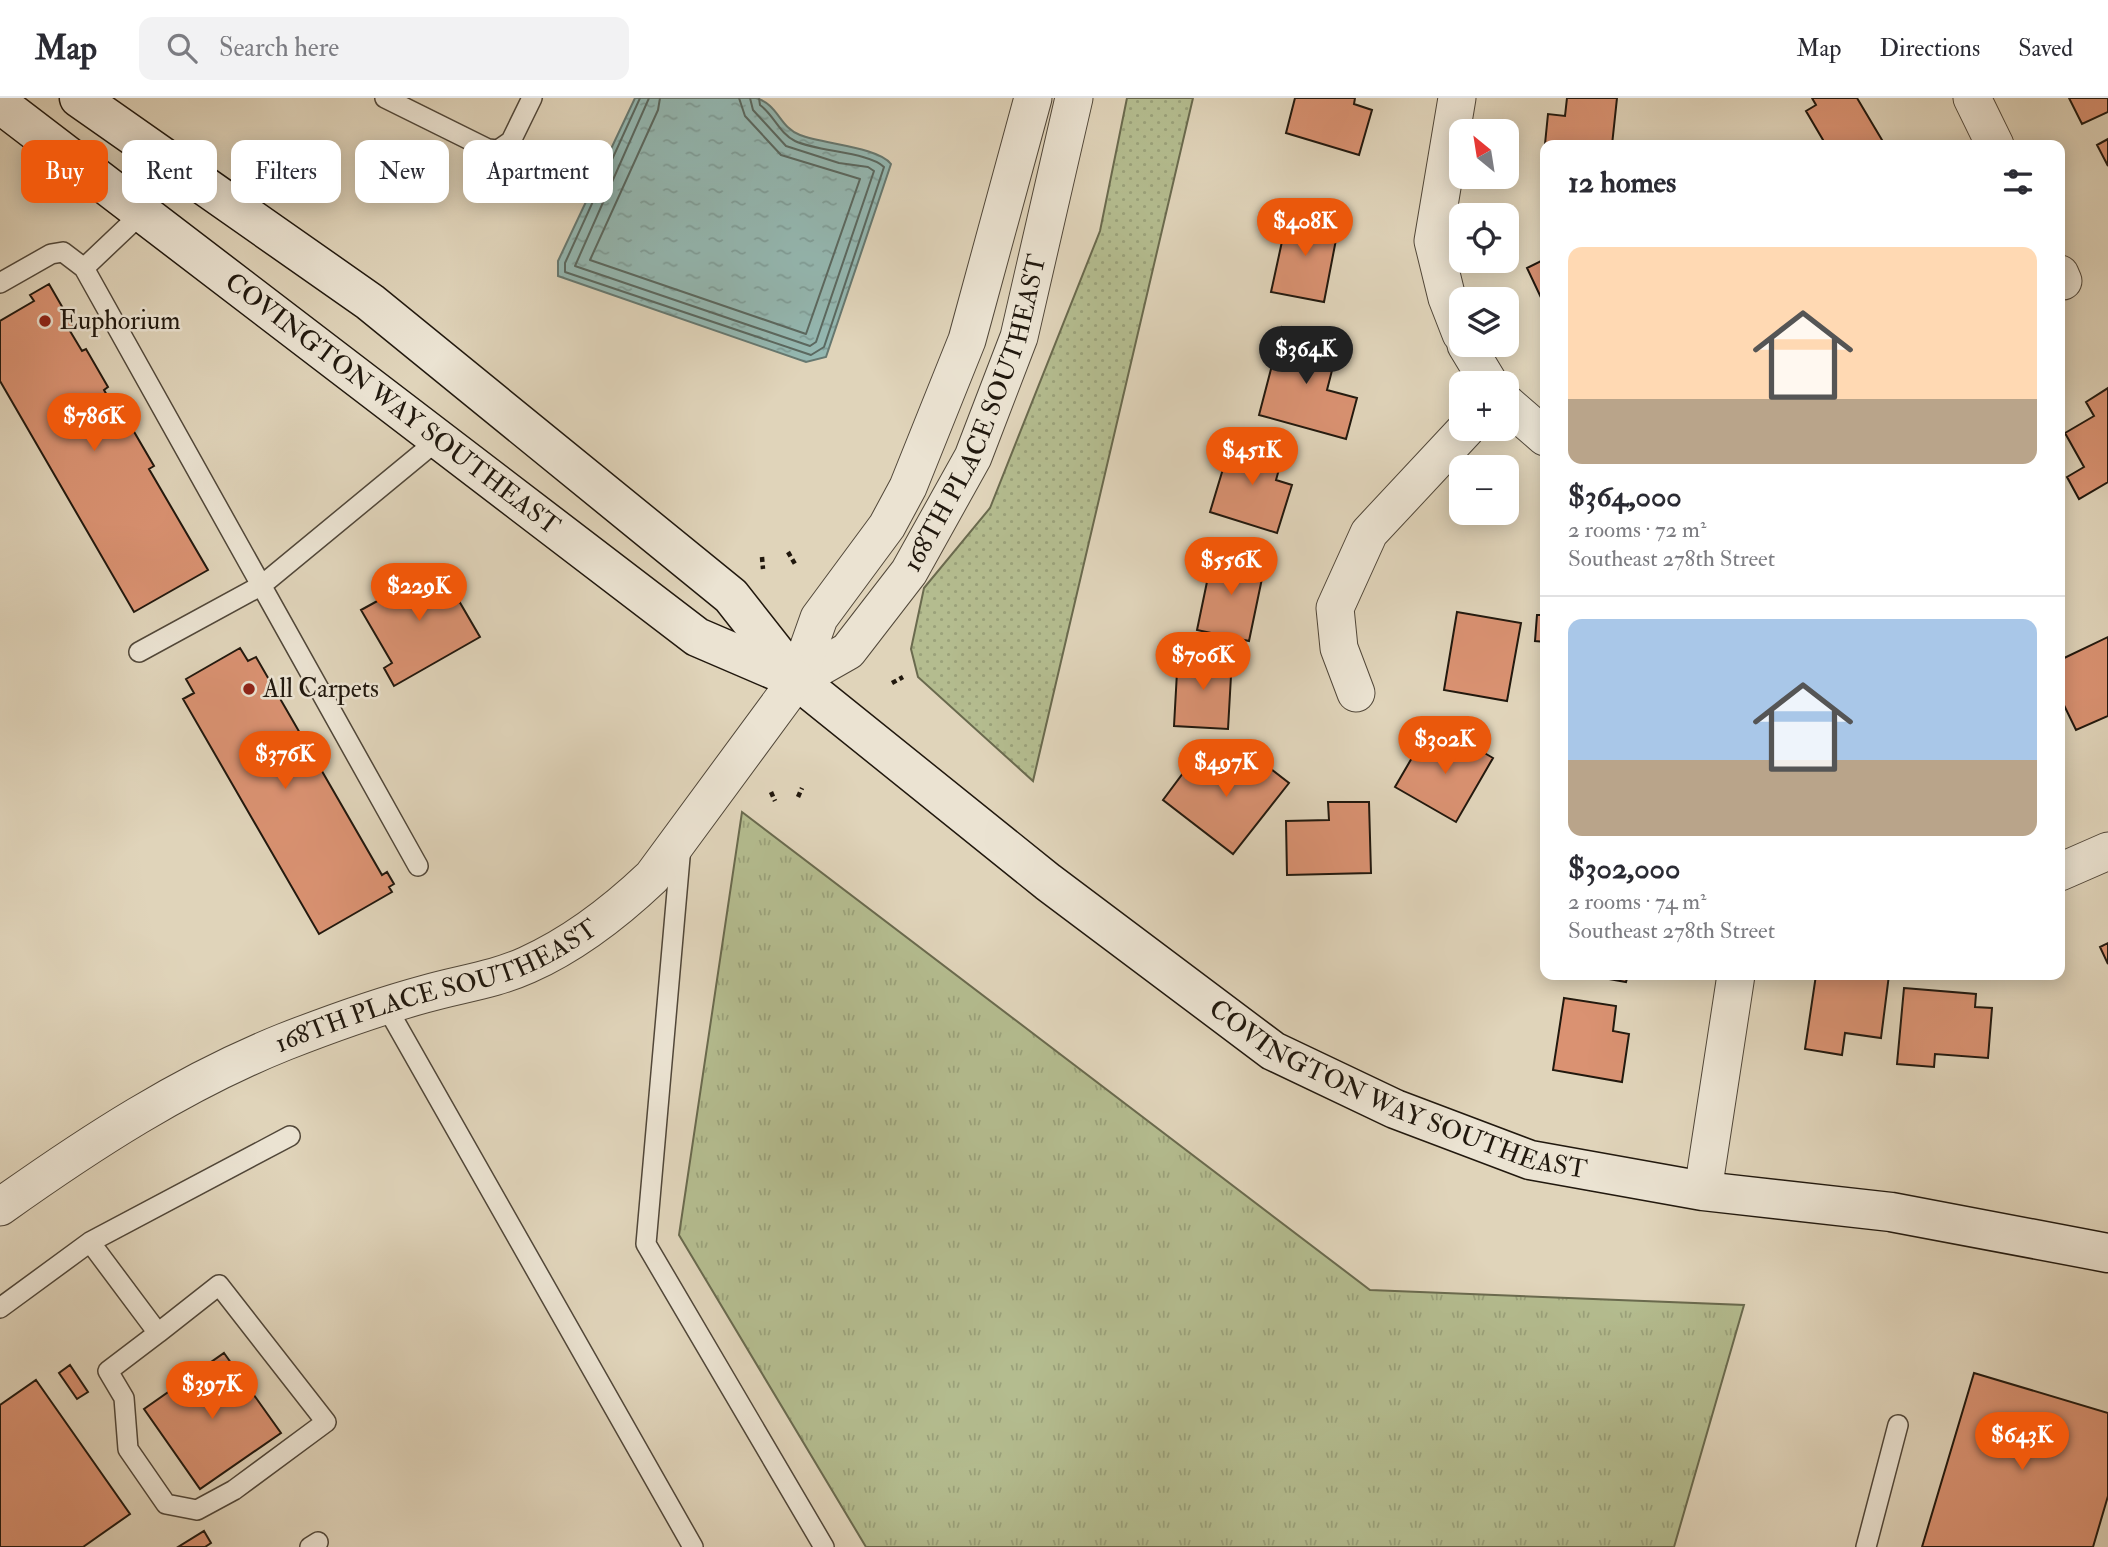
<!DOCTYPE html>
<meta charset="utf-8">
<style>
body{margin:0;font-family:"IM FELL Double Pica",serif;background:#f2f2f3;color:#2b2b33;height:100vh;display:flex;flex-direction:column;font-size:26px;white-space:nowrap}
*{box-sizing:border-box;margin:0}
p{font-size:23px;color:#7c7c81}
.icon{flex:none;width:38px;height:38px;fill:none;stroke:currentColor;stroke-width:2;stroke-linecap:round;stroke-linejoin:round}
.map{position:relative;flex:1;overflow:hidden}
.side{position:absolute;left:1540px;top:42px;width:525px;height:840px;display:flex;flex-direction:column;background:#fff;border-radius:14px;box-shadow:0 4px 18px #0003}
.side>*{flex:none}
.guide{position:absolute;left:21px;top:42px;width:665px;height:63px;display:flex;gap:14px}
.needle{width:46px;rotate:330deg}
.buttons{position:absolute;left:1449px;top:21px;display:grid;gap:14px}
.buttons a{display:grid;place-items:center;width:70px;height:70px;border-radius:14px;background:#fff;box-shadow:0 4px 18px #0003;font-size:35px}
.price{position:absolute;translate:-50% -60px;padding:0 16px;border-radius:24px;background:#ea580c;color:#fff;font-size:23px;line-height:46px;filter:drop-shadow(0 2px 4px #0008)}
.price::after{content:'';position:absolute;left:50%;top:42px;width:21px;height:16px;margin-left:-10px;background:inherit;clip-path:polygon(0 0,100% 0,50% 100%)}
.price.active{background:#222;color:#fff}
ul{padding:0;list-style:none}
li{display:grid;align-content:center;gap:14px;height:371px;padding:0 28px}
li+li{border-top:2px solid #e1e1e2}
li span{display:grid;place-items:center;height:217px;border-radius:14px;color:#555}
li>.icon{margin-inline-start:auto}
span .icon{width:126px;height:126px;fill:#fffc;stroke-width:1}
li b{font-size:30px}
h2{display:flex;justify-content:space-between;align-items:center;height:84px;padding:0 28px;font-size:30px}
.tag{padding:0 24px;border-radius:14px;background:#fff;box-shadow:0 4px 18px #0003;font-size:24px;line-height:63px}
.tag.active{background:#ea580c;color:#fff}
header{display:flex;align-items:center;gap:42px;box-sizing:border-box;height:98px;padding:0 35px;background:#fff;border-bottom:2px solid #e1e1e2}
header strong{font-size:33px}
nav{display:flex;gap:38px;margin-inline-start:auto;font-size:24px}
.search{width:490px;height:63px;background:#f2f2f3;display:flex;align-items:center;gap:18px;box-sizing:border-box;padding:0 24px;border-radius:14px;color:#7c7c81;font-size:26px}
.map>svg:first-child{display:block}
.grass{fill:url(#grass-tufts);stroke:#6a6a4e;stroke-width:2}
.park{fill:url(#park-dots);stroke:#6a6a4e;stroke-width:2}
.water{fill:url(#water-ripples);stroke:#667870;stroke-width:2}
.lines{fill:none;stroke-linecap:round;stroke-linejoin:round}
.shore{stroke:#5a6860;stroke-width:2}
.building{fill:#da9272;stroke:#21180e;stroke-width:2}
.lane-casing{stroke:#514739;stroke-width:22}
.street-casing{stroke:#514739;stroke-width:39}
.secondary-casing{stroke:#21180e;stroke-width:41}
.path{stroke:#21180e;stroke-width:4.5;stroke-dasharray:5 3.5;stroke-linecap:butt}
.lane{stroke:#ebe3d2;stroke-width:19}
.street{stroke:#ebe3d2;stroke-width:37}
.secondary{stroke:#ebe3d2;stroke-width:38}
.poi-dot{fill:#8f2418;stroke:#ebe3d2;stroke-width:2.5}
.labels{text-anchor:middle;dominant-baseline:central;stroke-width:5;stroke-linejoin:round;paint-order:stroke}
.poi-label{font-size:26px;fill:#21180e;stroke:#ebe3d2;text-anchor:start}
.street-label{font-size:26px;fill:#21180e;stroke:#ebe3d2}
</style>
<header>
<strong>Map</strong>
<div class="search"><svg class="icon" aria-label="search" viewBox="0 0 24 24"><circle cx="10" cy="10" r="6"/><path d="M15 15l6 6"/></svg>Search here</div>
<nav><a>Map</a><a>Directions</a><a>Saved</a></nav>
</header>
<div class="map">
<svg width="2108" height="1449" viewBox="0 0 2108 1449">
<defs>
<pattern id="grass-tufts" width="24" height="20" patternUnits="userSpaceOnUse" patternTransform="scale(1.75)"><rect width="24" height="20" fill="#b4bc8f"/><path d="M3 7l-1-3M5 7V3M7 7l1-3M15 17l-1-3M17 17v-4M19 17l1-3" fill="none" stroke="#9aa17a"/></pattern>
<pattern id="park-dots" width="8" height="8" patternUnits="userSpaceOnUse" patternTransform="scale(1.75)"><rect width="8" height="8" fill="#b4bc8f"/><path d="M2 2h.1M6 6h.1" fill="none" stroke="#9aa17a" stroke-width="1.8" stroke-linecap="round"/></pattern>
<pattern id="water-ripples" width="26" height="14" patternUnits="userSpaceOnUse" patternTransform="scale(1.75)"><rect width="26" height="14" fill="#94b8b2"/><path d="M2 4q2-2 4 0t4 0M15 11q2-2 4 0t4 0" fill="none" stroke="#7f9d98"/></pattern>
</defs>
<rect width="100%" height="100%" fill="#e0d4ba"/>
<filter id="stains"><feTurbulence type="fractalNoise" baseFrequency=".00286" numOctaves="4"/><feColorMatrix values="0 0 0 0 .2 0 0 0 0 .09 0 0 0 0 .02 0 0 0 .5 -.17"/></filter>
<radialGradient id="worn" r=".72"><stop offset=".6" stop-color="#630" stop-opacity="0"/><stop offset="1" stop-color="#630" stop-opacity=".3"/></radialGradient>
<path class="grass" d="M 742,714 L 1370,1192 L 1744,1207 L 1674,1449 L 866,1449 L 679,1137 Z"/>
<path class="park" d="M 1127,0 L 1193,0 L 1033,683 L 918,579 L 911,551 L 924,490 L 990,410 L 1100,133 Z"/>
<path class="water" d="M 635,0 L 756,0 C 779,7 779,29 800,37 C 823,46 878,49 891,66 L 826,259 L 806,264 L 558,178 L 558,163 Z"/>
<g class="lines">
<path class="shore" d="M 640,0 L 565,165 L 565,174 L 811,257 L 824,249 L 884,69 C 869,54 818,54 795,43 C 779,35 774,17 760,7 L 759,0
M 649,0 L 575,168 L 810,248 L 816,244 L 874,73 L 868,69 L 839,65 L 786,48 L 753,12 L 750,0
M 660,0 L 658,12 L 590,162 L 806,236 L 860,81 L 781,57 L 745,18 L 739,0"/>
</g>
<path class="building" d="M 1295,0 L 1355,0 L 1354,6 L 1372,12 L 1359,57 L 1286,35 Z
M 1567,0 L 1617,0 L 1612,47 L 1545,47 L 1544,56 L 1548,16 L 1565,18 Z
M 1812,0 L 1857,0 L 1885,47 L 1826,47 L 1806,13 L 1816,7 Z
M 2069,0 L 2108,0 L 2108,14 L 2082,26 Z
M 2108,41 L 2108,68 L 2097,47 Z
M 1288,116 L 1339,126 L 1324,204 L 1271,194 Z
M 1545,161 L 1545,208 L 1527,170 Z
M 49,186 L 75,231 L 70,233 L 82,253 L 86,251 L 108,289 L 104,292 L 129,335 L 133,332 L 154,368 L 149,371 L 208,472 L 134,514 L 0,283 L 0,223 L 34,203 L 30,197 Z
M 1282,229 L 1339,245 L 1327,292 L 1357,300 L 1346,341 L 1259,317 Z
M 2108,290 L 2108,384 L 2079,401 L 2067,379 L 2084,369 L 2065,335 L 2094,318 L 2086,304 Z
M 1232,341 L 1283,357 L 1276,382 L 1292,387 L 1277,435 L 1210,414 Z
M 1213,455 L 1265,466 L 1249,543 L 1197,532 Z
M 438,467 L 480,539 L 394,588 L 384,570 L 392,565 L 361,512 L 381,501 L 377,494 L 415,472 L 419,478 Z
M 1457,514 L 1521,525 L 1507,603 L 1444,592 Z
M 1537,517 L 1545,517 L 1545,544 L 1535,543 Z
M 2108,539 L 2108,618 L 2076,632 L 2060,599 L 2060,562 Z
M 240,550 L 248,563 L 256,559 L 382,777 L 387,774 L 394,786 L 389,789 L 392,794 L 319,836 L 183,601 L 194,595 L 186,581 Z
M 1178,556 L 1232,560 L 1228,631 L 1174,628 Z
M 1452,636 L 1493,660 L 1456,724 L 1395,689 L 1420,646 L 1440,658 Z
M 1198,655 L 1234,684 L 1254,658 L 1289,685 L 1233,756 L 1163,702 Z
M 1328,704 L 1369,704 L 1371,775 L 1287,777 L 1286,723 L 1329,722 Z
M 2108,845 L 2108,866 L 2100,849 Z
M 1587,877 L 1628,877 L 1626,884 Z
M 1816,877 L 1889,877 L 1881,940 L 1845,935 L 1842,957 L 1805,951 Z
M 1904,890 L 1976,896 L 1975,909 L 1992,910 L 1988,960 L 1935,956 L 1934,969 L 1897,966 Z
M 1564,900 L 1616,908 L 1613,933 L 1629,936 L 1622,984 L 1553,972 Z
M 224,1255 L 281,1335 L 200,1391 L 144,1311 Z
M 70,1267 L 88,1294 L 77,1301 L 59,1275 Z
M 1974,1275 L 2108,1315 L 2108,1398 L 2093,1449 L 1922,1449 Z
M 36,1282 L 130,1416 L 83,1449 L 0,1449 L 0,1307 Z
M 204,1433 L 211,1445 L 205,1449 L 178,1449 Z"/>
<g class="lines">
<defs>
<path id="lane" d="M 385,0 L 488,51 L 498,52 L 511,43 L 532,0
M 84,170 L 418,768
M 0,185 L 51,156 L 63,154 L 84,170 L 142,115
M 139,554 L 262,487 L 439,341
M 681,748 L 646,1146 L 824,1449
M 386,908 L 693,1449
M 90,1144 L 158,1235 L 219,1187 L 326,1324 L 234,1392 L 197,1412 L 166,1406 L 128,1351 L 124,1300 L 108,1273 L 158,1235
M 0,1210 L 90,1144 L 290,1038
M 310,1449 L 318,1444
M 1866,1449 L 1898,1327"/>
<g id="street">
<path d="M 1457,0 L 1433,143 L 1447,200 L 1461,236"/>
<path d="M 1972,0 L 1995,47"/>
<path d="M 2060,176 L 2063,183"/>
<path d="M 1466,247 L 1489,285"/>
<path d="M 1507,306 L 1545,339"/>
<path id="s1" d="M 797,582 L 848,553 L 865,531 L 909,474 L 973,359 L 1019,239 L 1074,0"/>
<path d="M 1356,595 L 1339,550 L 1335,510 L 1369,435 L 1466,331"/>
<path d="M 2060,774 L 2108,753"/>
<path d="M 1703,1093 L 1736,877"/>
<path id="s2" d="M 0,1109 C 90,1045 182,985 284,944 C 330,926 377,909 425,896 C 459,886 494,882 527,867 C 574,846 614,815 652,779 L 797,582 L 819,520 L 887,428 L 908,389 L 967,242 L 1033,0"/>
</g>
<g id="secondary">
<path id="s3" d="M 79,0 L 370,204 L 731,498 L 797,582 L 1048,784 L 1273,953 L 1395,1011 L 1530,1062 L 1703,1093 L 1891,1114 L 2108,1155"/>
<path id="s4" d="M 0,6 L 697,539 L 795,581"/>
</g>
</defs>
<use href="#lane" class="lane-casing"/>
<use href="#street" class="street-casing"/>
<use href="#secondary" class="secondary-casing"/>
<path class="path" d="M 788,454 L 795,466
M 762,459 L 763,471
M 892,585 L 903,579
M 771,694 L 775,703
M 798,699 L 802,690"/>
<use href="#lane" class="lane"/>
<use href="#street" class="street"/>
<use href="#secondary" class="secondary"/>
</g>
<g class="poi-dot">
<circle cx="45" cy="223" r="7"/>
<circle cx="249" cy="591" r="7"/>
</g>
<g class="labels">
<g class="poi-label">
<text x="59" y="223">Euphorium</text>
<text x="263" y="591">All Carpets</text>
</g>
<g class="street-label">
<text stroke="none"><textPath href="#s4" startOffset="494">COVINGTON WAY SOUTHEAST</textPath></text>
<text stroke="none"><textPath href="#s1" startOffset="332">168TH PLACE SOUTHEAST</textPath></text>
<text stroke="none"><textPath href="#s2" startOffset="492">168TH PLACE SOUTHEAST</textPath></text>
<text stroke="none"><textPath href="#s3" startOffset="1662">COVINGTON WAY SOUTHEAST</textPath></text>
</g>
</g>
<rect width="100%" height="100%" filter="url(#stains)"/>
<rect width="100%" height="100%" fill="url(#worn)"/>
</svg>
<div class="buttons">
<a><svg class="needle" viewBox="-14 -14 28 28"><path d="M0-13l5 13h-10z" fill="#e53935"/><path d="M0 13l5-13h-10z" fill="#7c7c81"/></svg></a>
<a><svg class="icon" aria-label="locate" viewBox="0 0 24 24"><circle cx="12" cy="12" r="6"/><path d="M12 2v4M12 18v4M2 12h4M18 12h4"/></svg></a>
<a><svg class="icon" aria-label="layers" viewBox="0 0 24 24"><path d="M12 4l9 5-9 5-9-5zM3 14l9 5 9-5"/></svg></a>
<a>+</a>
<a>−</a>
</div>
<b class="price" style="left:1305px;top:160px">$408K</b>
<b class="price active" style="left:1306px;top:288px">$364K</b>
<b class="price" style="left:94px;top:355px">$786K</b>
<b class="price" style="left:1252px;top:389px">$451K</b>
<b class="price" style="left:1231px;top:499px">$556K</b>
<b class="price" style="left:419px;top:525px">$229K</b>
<b class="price" style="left:1203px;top:594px">$706K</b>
<b class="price" style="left:1445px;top:678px">$302K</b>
<b class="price" style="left:285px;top:693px">$376K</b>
<b class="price" style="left:1226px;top:701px">$497K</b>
<b class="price" style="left:212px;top:1323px">$397K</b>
<b class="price" style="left:2022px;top:1374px">$643K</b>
<div class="guide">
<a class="tag active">Buy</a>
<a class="tag">Rent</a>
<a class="tag">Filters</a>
<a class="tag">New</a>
<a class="tag">Apartment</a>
</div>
<section class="side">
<h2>12 homes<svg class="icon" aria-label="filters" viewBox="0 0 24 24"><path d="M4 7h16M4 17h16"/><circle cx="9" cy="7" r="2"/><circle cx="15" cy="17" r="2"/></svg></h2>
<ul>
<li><span style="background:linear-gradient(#ffd9b3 70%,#b9a48a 0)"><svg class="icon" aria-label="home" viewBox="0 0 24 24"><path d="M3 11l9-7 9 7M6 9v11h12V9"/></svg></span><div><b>$364,000</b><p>2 rooms · 72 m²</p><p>Southeast 278th Street</p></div></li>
<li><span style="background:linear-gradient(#a9c7e8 65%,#b9a48a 0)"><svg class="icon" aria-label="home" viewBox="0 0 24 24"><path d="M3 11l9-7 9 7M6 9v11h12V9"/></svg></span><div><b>$302,000</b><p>2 rooms · 74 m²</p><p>Southeast 278th Street</p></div></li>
</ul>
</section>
</div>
